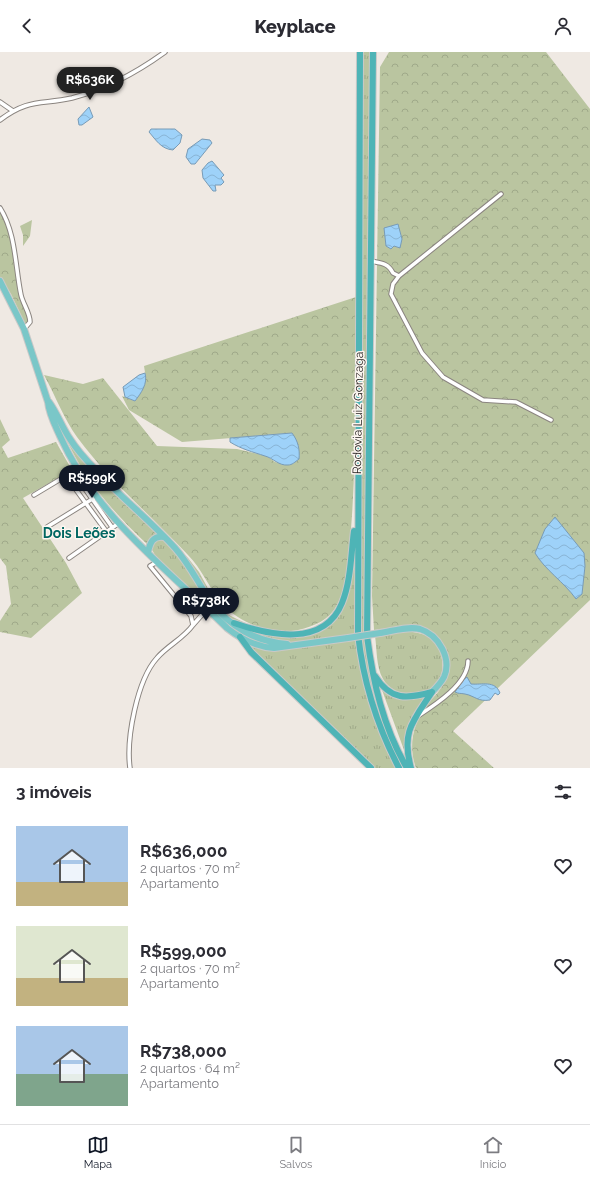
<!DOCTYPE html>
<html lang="pt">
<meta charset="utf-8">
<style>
body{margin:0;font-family:Raleway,sans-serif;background:#f7f7f7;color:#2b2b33;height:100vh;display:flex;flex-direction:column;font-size:15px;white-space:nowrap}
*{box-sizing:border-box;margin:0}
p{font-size:13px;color:#7c7c81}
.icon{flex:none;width:22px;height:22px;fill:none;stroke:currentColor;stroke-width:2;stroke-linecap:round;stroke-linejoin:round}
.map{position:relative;height:716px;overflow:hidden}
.drawer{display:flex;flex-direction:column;background:#fff;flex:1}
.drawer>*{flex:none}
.price{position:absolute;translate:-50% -34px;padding:0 9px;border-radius:14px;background:#111827;color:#fff;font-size:13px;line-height:26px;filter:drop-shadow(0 1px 2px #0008)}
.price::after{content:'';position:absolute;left:50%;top:24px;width:12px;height:9px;margin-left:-6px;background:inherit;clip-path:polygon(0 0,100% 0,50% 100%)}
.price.selected{background:#222;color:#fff}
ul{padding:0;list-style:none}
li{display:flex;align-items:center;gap:12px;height:100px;padding:0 16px}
li span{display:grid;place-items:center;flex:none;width:112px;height:80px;border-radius:0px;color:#555}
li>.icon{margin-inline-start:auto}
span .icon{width:48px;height:48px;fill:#fffc;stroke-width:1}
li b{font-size:17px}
h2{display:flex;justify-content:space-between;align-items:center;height:48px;padding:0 16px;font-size:17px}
header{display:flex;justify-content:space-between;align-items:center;height:52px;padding:0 16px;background:#fff;font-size:18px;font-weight:800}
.dock{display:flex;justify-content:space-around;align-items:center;height:56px;border-top:1px solid #e1e1e2;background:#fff;font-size:11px;color:#7c7c81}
.dock a{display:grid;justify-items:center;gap:2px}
.dock .selected{color:#111827}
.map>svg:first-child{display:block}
.grass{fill:url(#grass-tufts)}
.forest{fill:url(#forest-crowns)}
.water{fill:url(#water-waves);stroke:#789bb6}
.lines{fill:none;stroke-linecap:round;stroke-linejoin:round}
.minor-casing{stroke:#8b8580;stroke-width:5.5}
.primary-casing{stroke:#c9c9c8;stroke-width:8}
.trunk-casing{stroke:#c9c9c8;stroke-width:8}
.minor{stroke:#fff;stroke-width:3.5}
.primary{stroke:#7ac7c8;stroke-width:6}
.trunk{stroke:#4eb4b6;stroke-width:6}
.primary-bridge-casing{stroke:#c9c9c8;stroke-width:8;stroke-linecap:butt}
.primary-bridge{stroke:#7ac7c8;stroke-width:6}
.labels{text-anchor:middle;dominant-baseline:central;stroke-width:3;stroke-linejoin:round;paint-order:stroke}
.street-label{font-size:12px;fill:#1f1c1a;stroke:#fdf6f0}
.quarter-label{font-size:14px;font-weight:bold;fill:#006661;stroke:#fdf6f0}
</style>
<header><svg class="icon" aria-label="back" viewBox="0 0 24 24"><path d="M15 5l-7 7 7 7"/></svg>Keyplace<svg class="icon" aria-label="person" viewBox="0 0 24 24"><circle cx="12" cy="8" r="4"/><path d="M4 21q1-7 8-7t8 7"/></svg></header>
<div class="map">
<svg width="590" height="716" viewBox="0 0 590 716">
<defs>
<pattern id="grass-tufts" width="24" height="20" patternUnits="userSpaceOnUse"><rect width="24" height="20" fill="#bac5a0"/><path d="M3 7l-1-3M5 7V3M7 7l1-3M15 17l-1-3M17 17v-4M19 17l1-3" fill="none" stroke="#9fa989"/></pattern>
<pattern id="forest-crowns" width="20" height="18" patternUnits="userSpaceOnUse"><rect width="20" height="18" fill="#bac5a0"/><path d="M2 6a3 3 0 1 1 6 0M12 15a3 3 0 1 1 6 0" fill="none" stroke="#9fa989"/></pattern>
<pattern id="water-waves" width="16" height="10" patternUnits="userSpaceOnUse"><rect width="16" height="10" fill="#9ed2f9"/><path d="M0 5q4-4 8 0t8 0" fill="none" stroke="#88b4d5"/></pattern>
</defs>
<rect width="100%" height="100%" fill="#efe9e3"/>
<path class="grass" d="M 361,0 L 373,0 L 367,584 L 377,643 L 406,716 L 374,716 L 155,503 L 151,496 L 151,491 L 166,484 L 188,506 L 199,520 L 216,551 L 225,561 L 259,578 L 280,582 L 316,579 L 342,553 L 355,495 L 357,560 Z
M 406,579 C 413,580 421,581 427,584 C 442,590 447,617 438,630 C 426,649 393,645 383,627 C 376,615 377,597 375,584 Z
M 382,638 C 396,648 411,651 428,643 C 413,663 406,672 404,698 Z"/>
<path class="forest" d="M 389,0 L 546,0 L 590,57 L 590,548 L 453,679 L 494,716 L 416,716 C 408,695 413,673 425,655 C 431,647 441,639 444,630 C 453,606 442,577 415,573 L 374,578 L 372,544 L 380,15 Z
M 0,156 L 9,176 L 21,242 L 30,270 L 26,274 L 11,242 L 0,225 Z
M 32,168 L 30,184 L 23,194 L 23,183 L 20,174 Z
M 356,245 C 355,322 357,400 351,477 C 349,502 349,530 337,553 C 329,568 315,574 298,578 C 273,583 239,572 222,551 C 209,536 202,517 188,503 C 150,462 111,431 77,385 C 64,367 55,343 44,323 L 83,332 L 103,326 L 157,394 L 237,397 L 267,404 L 275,410 L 287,413 L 294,411 L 292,381 L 182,390 L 129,358 L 122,344 L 135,349 L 146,327 L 144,314 Z
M 49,343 L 73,389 L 92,413 L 159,478 L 158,484 L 149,494 C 98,446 71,410 49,343 Z
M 0,367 L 10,388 L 2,395 L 8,406 L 56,390 L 72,418 L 23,446 L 66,511 L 82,541 L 31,586 L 0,580 L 0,569 L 11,552 L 6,514 L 0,506 Z"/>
<path class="water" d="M 89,55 L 93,65 L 82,73 L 79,73 L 78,67 Z
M 151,77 L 175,77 L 182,83 L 180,91 L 173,98 C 161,97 156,88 149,80 Z
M 202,87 L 210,88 L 212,91 L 195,112 L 191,112 L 186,105 L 188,97 Z
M 212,109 L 224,123 L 221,126 L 224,130 L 221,133 L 215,133 L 216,139 L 213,139 L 203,126 L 202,118 L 208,111 Z
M 398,172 L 402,187 L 400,196 L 394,194 L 391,197 L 386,194 L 384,176 Z
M 145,321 C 148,332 141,341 135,349 L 125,345 L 123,335 L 139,323 Z
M 292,381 C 298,389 300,397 299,407 C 295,410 292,413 288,413 C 279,414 273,406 265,404 C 253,400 241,397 230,390 L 230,386 Z
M 555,465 L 584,501 L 585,514 L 582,542 L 576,547 C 564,530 545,518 535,501 L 545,477 Z
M 467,625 L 471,632 C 482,633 495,628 500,641 L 498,643 L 495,641 L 490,648 C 478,650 475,644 465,642 C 460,641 459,642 455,640 L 463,628 Z"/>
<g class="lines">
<defs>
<path id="minor" d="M 0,50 L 13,59
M 0,68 C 29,46 41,53 72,46 C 107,37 136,21 165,0
M 501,142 L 399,224 L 393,232 L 391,242 L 422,301 L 443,325 L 483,348 L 516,350 L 551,368
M 0,156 C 16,181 15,214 21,243 C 23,252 30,261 30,270 L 24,277
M 371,209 C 381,211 388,211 393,221 L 399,224
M 73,420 L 112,475
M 66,424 L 106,479
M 34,443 L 74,419
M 47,475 L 94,446
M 69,506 L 119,471
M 193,573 L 207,557
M 418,664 C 435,653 468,632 468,609
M 130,716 C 126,687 137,628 157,606 C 168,593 183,587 193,573 L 191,564 L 150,514 L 157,510"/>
<path id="primary" d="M 0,229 L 24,277 L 48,350 C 49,362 55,373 60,384 C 95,463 167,517 227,576 C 241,587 257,595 274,596 L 348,586
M 49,350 C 57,361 62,375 70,387 C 77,398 86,408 95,417 C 120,445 150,468 175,496 C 190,513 199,533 212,551 C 230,575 257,590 287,592
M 148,500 C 150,491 153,483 164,485
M 380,581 C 393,579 408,574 420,577 C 439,583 452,607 444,625 C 441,631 437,635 432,640"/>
<path id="trunk" d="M 360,0 L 358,582 C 363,628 377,674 399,716
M 373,0 L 367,584 C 373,630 383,675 407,716
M 234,571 C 268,583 324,596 342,551 C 351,529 351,502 354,479
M 240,585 L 251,600 L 371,716
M 375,624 C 391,649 407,647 432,640
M 411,716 C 401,680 413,669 432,640"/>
</defs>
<use href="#minor" class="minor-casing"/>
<use href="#primary" class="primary-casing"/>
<use href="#trunk" class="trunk-casing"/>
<use href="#minor" class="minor"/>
<use href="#primary" class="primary"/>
<use href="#trunk" class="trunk"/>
<defs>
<path id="primary-bridge" d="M 348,586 L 380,581"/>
</defs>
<use href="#primary-bridge" class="primary-bridge-casing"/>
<use href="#primary-bridge" class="primary-bridge"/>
</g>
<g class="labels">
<g class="street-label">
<text transform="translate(358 361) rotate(-89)">Rodovia Luiz Gonzaga</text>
</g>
<g class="quarter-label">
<text x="79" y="481">Dois Leões</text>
</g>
</g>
</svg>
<b class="price selected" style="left:90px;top:49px">R$636K</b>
<b class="price" style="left:92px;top:447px">R$599K</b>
<b class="price" style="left:206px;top:570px">R$738K</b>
</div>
<section class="drawer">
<h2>3 imóveis<svg class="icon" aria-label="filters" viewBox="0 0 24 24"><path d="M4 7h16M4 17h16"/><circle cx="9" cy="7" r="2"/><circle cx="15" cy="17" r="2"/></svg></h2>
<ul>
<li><span style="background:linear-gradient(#a9c7e8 70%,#c2b280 0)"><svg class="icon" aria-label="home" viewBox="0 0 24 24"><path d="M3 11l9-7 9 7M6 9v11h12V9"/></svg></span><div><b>R$636,000</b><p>2 quartos · 70 m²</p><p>Apartamento</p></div><svg class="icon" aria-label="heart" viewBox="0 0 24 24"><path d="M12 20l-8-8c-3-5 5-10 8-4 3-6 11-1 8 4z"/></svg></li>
<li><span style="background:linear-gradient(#dfe7d0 65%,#c2b280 0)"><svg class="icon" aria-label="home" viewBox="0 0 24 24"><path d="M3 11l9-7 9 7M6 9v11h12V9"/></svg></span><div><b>R$599,000</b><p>2 quartos · 70 m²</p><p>Apartamento</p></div><svg class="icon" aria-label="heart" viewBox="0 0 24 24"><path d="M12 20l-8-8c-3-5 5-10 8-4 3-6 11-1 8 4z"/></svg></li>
<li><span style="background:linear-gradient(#a9c7e8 60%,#7fa58c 0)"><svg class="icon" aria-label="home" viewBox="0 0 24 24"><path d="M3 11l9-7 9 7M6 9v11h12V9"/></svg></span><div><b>R$738,000</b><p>2 quartos · 64 m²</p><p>Apartamento</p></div><svg class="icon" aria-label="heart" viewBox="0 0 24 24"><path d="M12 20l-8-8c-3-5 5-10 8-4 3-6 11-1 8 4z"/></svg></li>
</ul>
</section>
<nav class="dock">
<a class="selected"><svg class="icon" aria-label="map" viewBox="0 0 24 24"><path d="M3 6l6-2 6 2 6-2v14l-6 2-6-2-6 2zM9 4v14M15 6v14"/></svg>Mapa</a>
<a><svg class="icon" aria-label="saved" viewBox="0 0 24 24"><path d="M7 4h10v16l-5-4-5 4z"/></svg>Salvos</a>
<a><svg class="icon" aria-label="home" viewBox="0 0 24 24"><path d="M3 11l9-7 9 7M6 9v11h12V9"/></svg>Início</a>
</nav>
